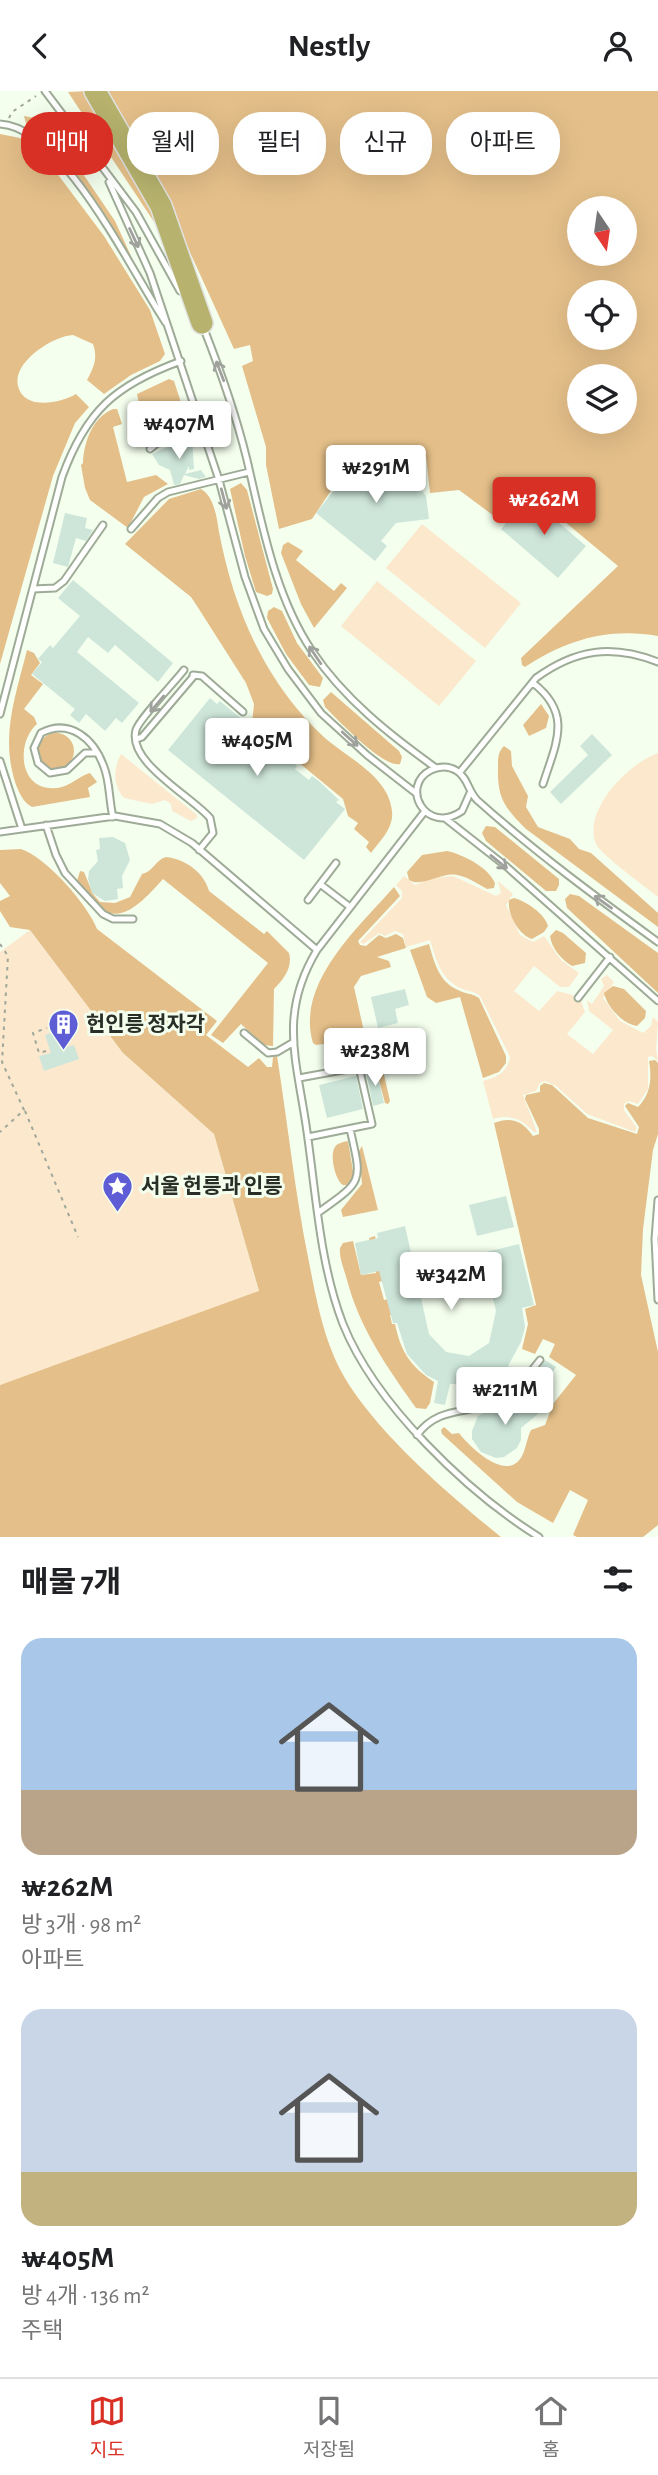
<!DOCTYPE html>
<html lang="ko">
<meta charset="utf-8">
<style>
body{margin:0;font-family:"Alegreya Sans","Noto Sans KR",sans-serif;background:#f2f2f2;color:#202124;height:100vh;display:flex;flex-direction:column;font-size:26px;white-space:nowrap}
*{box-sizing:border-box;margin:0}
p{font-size:23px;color:#757577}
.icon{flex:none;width:38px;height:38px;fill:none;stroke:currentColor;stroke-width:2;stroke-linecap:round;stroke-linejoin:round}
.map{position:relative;height:1446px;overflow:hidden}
.drawer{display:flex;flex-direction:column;background:#fff;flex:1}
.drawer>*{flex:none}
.guide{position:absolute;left:21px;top:21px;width:616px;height:63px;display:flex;gap:14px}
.needle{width:46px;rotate:167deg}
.buttons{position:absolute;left:567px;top:105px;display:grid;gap:14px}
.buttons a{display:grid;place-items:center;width:70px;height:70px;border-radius:50%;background:#fff;box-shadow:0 7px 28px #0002;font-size:35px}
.price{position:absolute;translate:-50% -60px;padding:0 16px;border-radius:7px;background:#fff;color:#222;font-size:23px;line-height:46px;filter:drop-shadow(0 2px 4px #0008)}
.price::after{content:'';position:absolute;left:50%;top:42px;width:21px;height:16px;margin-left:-10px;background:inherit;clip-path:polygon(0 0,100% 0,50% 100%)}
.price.selected{background:#d93025;color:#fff}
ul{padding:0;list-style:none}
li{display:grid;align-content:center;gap:14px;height:371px;padding:0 21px}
li span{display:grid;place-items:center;height:217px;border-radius:21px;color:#555}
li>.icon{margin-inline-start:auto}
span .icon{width:126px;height:126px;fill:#fffc;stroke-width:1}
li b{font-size:30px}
h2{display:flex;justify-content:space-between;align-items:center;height:84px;padding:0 21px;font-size:30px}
.chip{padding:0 24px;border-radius:28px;background:#fff;box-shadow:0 7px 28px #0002;font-size:24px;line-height:63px}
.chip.selected{background:#d93025;color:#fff}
header{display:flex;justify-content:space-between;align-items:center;height:91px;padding:0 21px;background:#fff;font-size:32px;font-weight:600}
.menu{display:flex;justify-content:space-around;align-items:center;height:98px;border-top:2px solid #e0e0e0;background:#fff;font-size:19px;color:#757577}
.menu a{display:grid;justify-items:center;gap:4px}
.menu .selected{color:#d93025}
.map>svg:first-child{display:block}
.green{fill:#fbe8cd}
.forest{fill:#e4bf89;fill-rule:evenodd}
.building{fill:#cee6da}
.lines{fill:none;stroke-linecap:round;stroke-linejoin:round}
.lane-casing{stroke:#9eab97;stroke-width:9}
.highway-casing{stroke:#e1e2e1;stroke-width:24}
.path{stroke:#a0a89b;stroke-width:2;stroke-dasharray:3.5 5;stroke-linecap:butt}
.lane{stroke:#fff;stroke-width:5}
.highway{stroke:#b7b36e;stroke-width:21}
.oneway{stroke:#9fa19d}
.labels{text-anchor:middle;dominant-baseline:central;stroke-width:6;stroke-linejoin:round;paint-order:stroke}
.poi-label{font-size:21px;font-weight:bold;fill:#292e26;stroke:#f4ffee;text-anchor:start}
</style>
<header><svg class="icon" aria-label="back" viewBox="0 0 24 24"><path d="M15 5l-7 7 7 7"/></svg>Nestly<svg class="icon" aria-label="person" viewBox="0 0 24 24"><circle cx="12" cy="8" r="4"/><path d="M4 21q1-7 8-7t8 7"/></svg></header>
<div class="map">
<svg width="658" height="1446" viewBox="0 0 658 1446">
<rect width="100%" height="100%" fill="#f4ffee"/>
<path class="green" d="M 422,433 L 521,512 L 485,557 L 386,477 Z
M 377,490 L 476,570 L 439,615 L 341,535 Z
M 658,662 L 658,806 C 646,796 602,765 596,753 C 582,719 629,672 658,662 Z
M 121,663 L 197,724 L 197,727 L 191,730 L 172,720 L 171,713 L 165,709 L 152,713 L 124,707 C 113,695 113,677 121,663 Z
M 404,785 L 415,794 L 431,787 L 453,785 L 496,805 L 501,802 L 498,790 L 513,803 L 506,814 L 520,844 L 533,851 L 544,845 L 561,869 L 579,882 L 569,896 L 560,896 L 534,875 L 514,900 L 539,920 L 557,900 L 573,904 L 575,908 L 581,910 L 585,921 L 567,943 L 593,963 L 613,939 L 589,920 L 587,909 L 592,913 L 604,895 L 601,888 L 607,884 L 614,891 L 603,907 L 620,930 L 643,942 L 651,935 L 653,926 L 658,931 L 656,958 L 658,970 L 652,965 L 648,966 L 648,998 L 638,1013 L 629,1010 L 624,1013 L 624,1019 L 637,1037 L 635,1041 L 587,1023 L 556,995 L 545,990 L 540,992 L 536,1000 L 523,1004 L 537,1041 L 534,1041 C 521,1028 512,1023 493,1028 L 483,990 C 497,986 507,982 510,966 L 480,905 C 473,899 468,901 460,897 C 440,887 436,868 430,849 L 406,856 L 403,843 L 395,840 L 385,845 L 379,842 L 364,853 L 360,851 L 402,807 L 402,800 L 396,794 Z
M 30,839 L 123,962 L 214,1043 L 259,1201 L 0,1294 L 0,861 Z"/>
<path class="forest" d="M 89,0 L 144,92 L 164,146 L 68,1 Z
M 104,0 L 658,0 L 658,545 C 608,536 566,549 525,576 L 522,574 L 521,567 L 618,475 L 529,401 L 510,422 L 494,425 L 459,399 L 430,402 L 426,365 L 374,365 L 334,395 L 312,428 L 279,438 L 266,374 L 266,356 L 242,275 L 253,270 L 250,254 L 234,258 L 163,102 ZM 579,117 L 625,117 L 625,163 L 579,163 ZM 579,201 L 625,201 L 625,247 L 579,247 ZM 579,285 L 625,285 L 625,331 L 579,331 Z
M 24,25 L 45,29 L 49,33 L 115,130 L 132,167 L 109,132 L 53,59 L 27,36 Z
M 0,43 L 20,47 L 41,61 L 104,145 L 150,219 L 165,263 L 160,270 L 131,284 L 104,303 L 87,289 C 94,276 98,267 93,253 L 73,244 C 53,245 12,271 18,295 C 24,320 61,312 76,303 L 89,316 L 75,332 L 53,385 L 0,573 Z
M 169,288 L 174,290 L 188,333 L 160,338 L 146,347 L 137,303 Z
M 113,318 L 117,318 L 122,333 L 113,336 L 127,391 L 156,384 L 168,393 L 144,406 L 128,437 L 90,409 L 85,397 L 81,374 L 83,372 C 84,351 92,327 113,318 Z
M 241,392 L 247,399 L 273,498 L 272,503 L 267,505 L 256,501 L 245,465 L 230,398 Z
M 201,398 C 214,405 217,427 219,441 C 229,492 245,541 274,586 C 288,608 305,629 325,647 C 348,667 389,686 392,720 C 394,737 380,750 371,762 L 366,756 L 369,751 L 354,738 L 358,732 L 348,725 L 343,708 L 252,633 L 254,613 L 246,592 L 197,515 L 191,506 L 125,453 L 169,408 Z
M 288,451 L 303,460 L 296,469 L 334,500 L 341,492 L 347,497 L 314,537 L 301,513 L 281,462 L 283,454 Z
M 274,516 L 282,520 L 297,552 L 323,587 L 320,596 L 309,594 L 286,563 L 267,527 L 268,520 Z
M 27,559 L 34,562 L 40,572 L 31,584 L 43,593 L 24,618 L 34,626 L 37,633 C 17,650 18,695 50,697 C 68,699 76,686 90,682 L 97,691 L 88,697 L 90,706 L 32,716 C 23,711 20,703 16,694 C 0,646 15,607 27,559 Z
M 331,601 L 399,660 L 402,666 L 400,673 C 383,677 338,629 325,616 L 323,609 Z
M 541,613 L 549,625 L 546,637 L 529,645 L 523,634 Z
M38 660a18 18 0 1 1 36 0a18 18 0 1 1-36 0Z
M 504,655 L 511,660 L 512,675 L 528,705 L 526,716 L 538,736 L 570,748 L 579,758 L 591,762 L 658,822 L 658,836 L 526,738 C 504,716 497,707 498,675 C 498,667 498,661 504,655 Z
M 486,735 L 495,736 L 559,788 L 559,794 L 556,800 L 546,800 L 486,750 L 482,742 Z
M 21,758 C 46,766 88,814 97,838 L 217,930 L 206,944 L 248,976 L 259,967 L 267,976 L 272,976 L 273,966 L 277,965 C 288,1034 295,1103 309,1171 C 315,1202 321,1234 333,1263 C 358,1327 448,1403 501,1446 L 0,1446 L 0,1294 L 259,1200 L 214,1043 L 123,962 L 30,839 L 10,836 L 0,820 L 0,810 L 10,805 L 0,792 L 0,759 Z
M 447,760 C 464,764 488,776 495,792 L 494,797 L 487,798 C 478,793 468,786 457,784 C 441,781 422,797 409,789 L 407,781 L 422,764 Z
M 166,766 C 185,768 204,781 209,800 L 264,843 L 267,840 L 289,862 C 293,876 284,888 274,898 L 273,955 L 263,954 L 241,933 L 223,952 L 211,944 L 268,872 L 163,788 C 151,801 125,834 103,819 C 94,813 85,799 77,790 L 80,780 L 84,781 L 93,803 L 100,811 L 115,812 L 130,806 L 142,783 C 153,781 155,769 166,766 Z
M 394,796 L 400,805 L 358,850 L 360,854 L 366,855 L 379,844 L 386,847 L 396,843 L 403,847 L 406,857 L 377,866 L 389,870 L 391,876 L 361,885 L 354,896 L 365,945 L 325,955 L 323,953 L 316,954 L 313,952 C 295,892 359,836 394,796 Z
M 570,803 L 579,805 L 658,862 L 658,902 L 567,817 L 565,808 Z
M 514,807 C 526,810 545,823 548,835 L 544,841 L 532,848 C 519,844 507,823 509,809 Z
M 556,839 L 563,842 L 586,862 L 585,872 L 572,875 C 561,868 552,858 550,845 Z
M 429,853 C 434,871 439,891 458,899 C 465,903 472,902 479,907 L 506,965 L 506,972 L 499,981 L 483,987 L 460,906 L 436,912 L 427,906 L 410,859 Z
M 613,895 L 624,898 L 646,920 L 645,927 L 637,935 C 623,933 607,916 604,902 Z
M 401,952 L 402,956 L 379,962 L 390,1010 L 388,1013 L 385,1012 L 373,966 L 327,977 L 323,973 L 326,970 Z
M 655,969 L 658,972 L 658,1043 L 653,1059 L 643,1138 L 641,1184 L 658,1261 L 658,1434 L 643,1446 L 577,1446 L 573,1444 L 588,1409 L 570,1399 L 553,1432 L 517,1411 L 442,1343 L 441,1339 L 444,1336 L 452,1343 L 459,1342 C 469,1355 507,1393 522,1365 C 526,1357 527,1347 531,1339 L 545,1334 L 553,1313 L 576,1284 L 549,1266 L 555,1253 L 543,1248 L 535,1263 L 522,1258 L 528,1233 L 525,1218 L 536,1214 L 494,1032 C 511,1025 523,1030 533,1045 L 539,1043 L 539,1038 L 525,1008 L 526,1004 L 540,1001 L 540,995 L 544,992 L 552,994 L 588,1027 L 637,1043 L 639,1036 L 625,1015 L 628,1012 L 638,1016 C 651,1003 652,987 649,970 Z
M 348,1050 L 354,1086 L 348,1094 L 343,1094 C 336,1090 330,1067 334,1058 C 336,1052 343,1051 348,1050 Z
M 362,1055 L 378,1119 L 343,1126 L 341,1119 L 362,1093 L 359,1060 Z
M 375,1145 L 386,1189 L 379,1191 L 384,1209 L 389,1208 L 393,1223 L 390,1224 L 392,1233 L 395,1233 C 401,1261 410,1275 434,1291 L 430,1312 L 426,1318 L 416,1317 C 387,1276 360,1238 347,1189 C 344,1178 339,1167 340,1157 L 343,1152 L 353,1150 L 361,1184 L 376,1182 L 369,1147 Z"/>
<path class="building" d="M 192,346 L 194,378 L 189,379 L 189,375 L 185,383 L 201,379 L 206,386 L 199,388 L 184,384 L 180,393 L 174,394 L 170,379 L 159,374 L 152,363 L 172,354 L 185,357 L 183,348 Z
M 406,369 L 412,372 L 415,390 L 426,405 L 429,428 L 396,432 L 381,450 L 387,455 L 375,470 L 316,422 L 335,398 L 350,396 L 369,373 Z
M 529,406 L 586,455 L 558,487 L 501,438 Z
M 65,422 L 87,427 L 85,437 L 93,439 L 86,450 L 76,447 L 68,476 L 53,472 Z
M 73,489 L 173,572 L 158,591 L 115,554 L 108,562 L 88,546 L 77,561 L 139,612 L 122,632 L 116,627 L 105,640 L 86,623 L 79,632 L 70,624 L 75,618 L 32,583 L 42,571 L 38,568 L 50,554 L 53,557 L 80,525 L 58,507 Z
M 210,607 L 217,613 L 220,610 L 271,652 L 267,657 L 285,671 L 288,667 L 297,675 L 295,678 L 309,689 L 312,685 L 320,691 L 339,709 L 336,711 L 345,718 L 304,769 L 168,659 Z
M 592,643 L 612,664 L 561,713 L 550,701 L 588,664 L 580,655 Z
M 113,746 L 125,752 L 130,769 L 122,785 L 123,797 L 117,798 L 118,808 L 105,810 L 92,802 L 88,788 L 89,780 L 98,770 L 96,759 L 100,758 L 99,747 Z
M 405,898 L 409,914 L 395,918 L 398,932 L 378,937 L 371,906 Z
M 54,941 L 61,958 L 74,954 L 79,968 L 44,980 L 39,965 L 51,962 L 45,944 Z
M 377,980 L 384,1012 L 373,1015 L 366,981 Z
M 356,985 L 363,1018 L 327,1027 L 319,994 Z
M 506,1105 L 514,1136 L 477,1145 L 469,1114 Z
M 405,1135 L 429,1243 L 446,1261 L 469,1265 L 489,1252 L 496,1220 L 482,1162 L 519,1153 L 534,1214 L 522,1217 L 525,1236 L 521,1251 L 508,1275 L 519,1287 L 509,1296 L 496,1284 L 469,1293 L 450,1293 L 445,1314 L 434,1312 L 438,1290 L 426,1284 L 407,1263 L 397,1232 L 393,1232 L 379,1180 L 361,1184 L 355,1152 L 378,1147 L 377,1142 Z
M 545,1269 L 556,1276 L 544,1294 L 533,1287 Z
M 538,1301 L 549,1314 L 521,1337 L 521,1349 L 517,1357 L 504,1366 L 496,1367 L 481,1361 L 472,1348 L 472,1340 L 478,1325 L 494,1317 L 513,1321 Z"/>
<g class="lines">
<defs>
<path id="lane" d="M 45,0 L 136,121 L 180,200
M 0,33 C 64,36 132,182 166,232
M 109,91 L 150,182 L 219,389 L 245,486 L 264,538 L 288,578 L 321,622 L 367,664 L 417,703
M 204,238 C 221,281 236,324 247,369 C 262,433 275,505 312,560 C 344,608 390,644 436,677
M 150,358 L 167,344 L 186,341 L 199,326
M 131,438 L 158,407 L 168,401 L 249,381
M 33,498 L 55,497 L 64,490 L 103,434
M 184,579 C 175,591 139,628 136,639 C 127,671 191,705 210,727 L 213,742 L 199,759
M 193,584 L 202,585 L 243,621
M 533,592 C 573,623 556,652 543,693
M 0,623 L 62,386 C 86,320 115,294 181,270
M 137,648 L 142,646 L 193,586
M 96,662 L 85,662 L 67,679 L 50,682 L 38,672 L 34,657 L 41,642 C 70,627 94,648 104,676 C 110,691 109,710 113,726
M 0,670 L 22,738
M 460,681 L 536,587 C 576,558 612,553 658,571
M 470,702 L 462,720 C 426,745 399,695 431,679 C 440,675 449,675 457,680 C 468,687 468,700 477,709 C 535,761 596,806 658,851
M 425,720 L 317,859 C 279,922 296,967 306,1034 C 316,1100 319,1171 343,1233 C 375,1313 467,1401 539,1446
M 446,728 L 507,776 L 658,910
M 46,734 L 56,764 L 65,782 L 103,823 L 113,828 L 133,828
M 0,741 L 115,725 L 160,733 L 192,752 L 317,859
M 320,793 L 350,816
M 308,809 L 336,772
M 578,907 L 610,866
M 244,942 L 268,962 L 277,961 L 294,951
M 299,987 L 359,976 L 372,1033 L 308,1046
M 658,1109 L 655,1148 L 658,1209
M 319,1121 C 364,1089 362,1091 350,1038
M 417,1344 C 440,1313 470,1325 501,1308 C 518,1299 528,1284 540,1269"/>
<path id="highway" d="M 95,0 L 161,115 L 202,232"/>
</defs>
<use href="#lane" class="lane-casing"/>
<use href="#highway" class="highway-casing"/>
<path class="path" d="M 9,27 L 12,21 L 36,5
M 0,853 L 8,865 L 2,971 L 24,1019 L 0,1041
M 46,960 L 39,962 L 33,942 L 47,937
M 25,1020 L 78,1146"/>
<use href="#lane" class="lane"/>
<use href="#highway" class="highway"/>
</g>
<defs><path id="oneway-shaft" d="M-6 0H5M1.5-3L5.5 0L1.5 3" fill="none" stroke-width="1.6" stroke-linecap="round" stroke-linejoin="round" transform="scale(1.75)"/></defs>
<g class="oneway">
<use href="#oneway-shaft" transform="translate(134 147) rotate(65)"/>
<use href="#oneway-shaft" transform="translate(220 280) rotate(-111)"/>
<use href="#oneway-shaft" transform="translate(224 408) rotate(75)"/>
<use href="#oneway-shaft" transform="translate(315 564) rotate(-124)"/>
<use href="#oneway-shaft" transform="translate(157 613) rotate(130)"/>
<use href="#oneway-shaft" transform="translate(350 648) rotate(42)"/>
<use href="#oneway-shaft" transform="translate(499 771) rotate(39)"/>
<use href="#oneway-shaft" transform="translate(603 811) rotate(-144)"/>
</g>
<defs>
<symbol id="building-pin" viewBox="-11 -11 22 30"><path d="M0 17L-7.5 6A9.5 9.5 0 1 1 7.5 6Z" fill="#5e5dd5" stroke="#f4ffee"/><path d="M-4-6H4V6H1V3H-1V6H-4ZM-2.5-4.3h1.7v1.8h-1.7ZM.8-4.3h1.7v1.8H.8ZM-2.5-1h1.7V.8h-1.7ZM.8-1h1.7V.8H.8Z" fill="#fff"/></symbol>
<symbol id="sight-pin" viewBox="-11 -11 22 30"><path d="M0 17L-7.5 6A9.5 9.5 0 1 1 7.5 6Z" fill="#5e5dd5" stroke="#f4ffee"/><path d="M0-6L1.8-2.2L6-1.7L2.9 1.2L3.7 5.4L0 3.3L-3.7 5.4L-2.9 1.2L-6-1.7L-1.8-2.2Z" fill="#fff"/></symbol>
</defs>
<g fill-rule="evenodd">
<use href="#building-pin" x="46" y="916" width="35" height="47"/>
<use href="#sight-pin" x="100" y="1078" width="35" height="47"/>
</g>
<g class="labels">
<g class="poi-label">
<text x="86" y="933">헌인릉 정자각</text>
<text x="141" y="1095">서울 헌릉과 인릉</text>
</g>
</g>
</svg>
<div class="buttons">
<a><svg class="needle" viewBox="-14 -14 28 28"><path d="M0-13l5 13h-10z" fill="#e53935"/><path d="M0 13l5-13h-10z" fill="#757577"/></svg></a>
<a><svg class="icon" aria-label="locate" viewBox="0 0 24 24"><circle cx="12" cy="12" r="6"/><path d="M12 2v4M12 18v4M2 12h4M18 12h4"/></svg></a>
<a><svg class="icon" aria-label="layers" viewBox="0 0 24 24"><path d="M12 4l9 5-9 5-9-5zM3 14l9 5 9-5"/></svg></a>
</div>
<b class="price" style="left:179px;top:370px">₩407M</b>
<b class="price" style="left:376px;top:414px">₩291M</b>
<b class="price selected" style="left:544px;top:446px">₩262M</b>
<b class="price" style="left:257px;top:687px">₩405M</b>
<b class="price" style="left:375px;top:997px">₩238M</b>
<b class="price" style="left:451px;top:1221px">₩342M</b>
<b class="price" style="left:505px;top:1336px">₩211M</b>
<div class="guide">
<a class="chip selected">매매</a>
<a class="chip">월세</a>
<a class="chip">필터</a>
<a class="chip">신규</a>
<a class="chip">아파트</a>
</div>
</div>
<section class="drawer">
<h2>매물 7개<svg class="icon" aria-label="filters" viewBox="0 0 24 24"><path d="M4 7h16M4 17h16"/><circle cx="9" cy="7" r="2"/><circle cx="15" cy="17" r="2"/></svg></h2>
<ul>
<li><span style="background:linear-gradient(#a9c7e8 70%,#b9a48a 0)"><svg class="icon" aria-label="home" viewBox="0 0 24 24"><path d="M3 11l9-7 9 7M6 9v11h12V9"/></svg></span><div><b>₩262M</b><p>방 3개 · 98 m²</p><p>아파트</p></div></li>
<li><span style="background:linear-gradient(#c9d6e8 75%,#c2b280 0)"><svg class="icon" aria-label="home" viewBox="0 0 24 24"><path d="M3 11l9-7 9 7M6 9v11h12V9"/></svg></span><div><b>₩405M</b><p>방 4개 · 136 m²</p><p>주택</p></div></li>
</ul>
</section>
<nav class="menu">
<a class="selected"><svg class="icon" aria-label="map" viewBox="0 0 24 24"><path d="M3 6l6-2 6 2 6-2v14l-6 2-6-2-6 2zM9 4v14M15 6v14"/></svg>지도</a>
<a><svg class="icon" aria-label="saved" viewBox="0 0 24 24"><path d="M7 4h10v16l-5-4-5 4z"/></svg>저장됨</a>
<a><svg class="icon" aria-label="home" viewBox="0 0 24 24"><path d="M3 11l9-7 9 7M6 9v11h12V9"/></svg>홈</a>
</nav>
